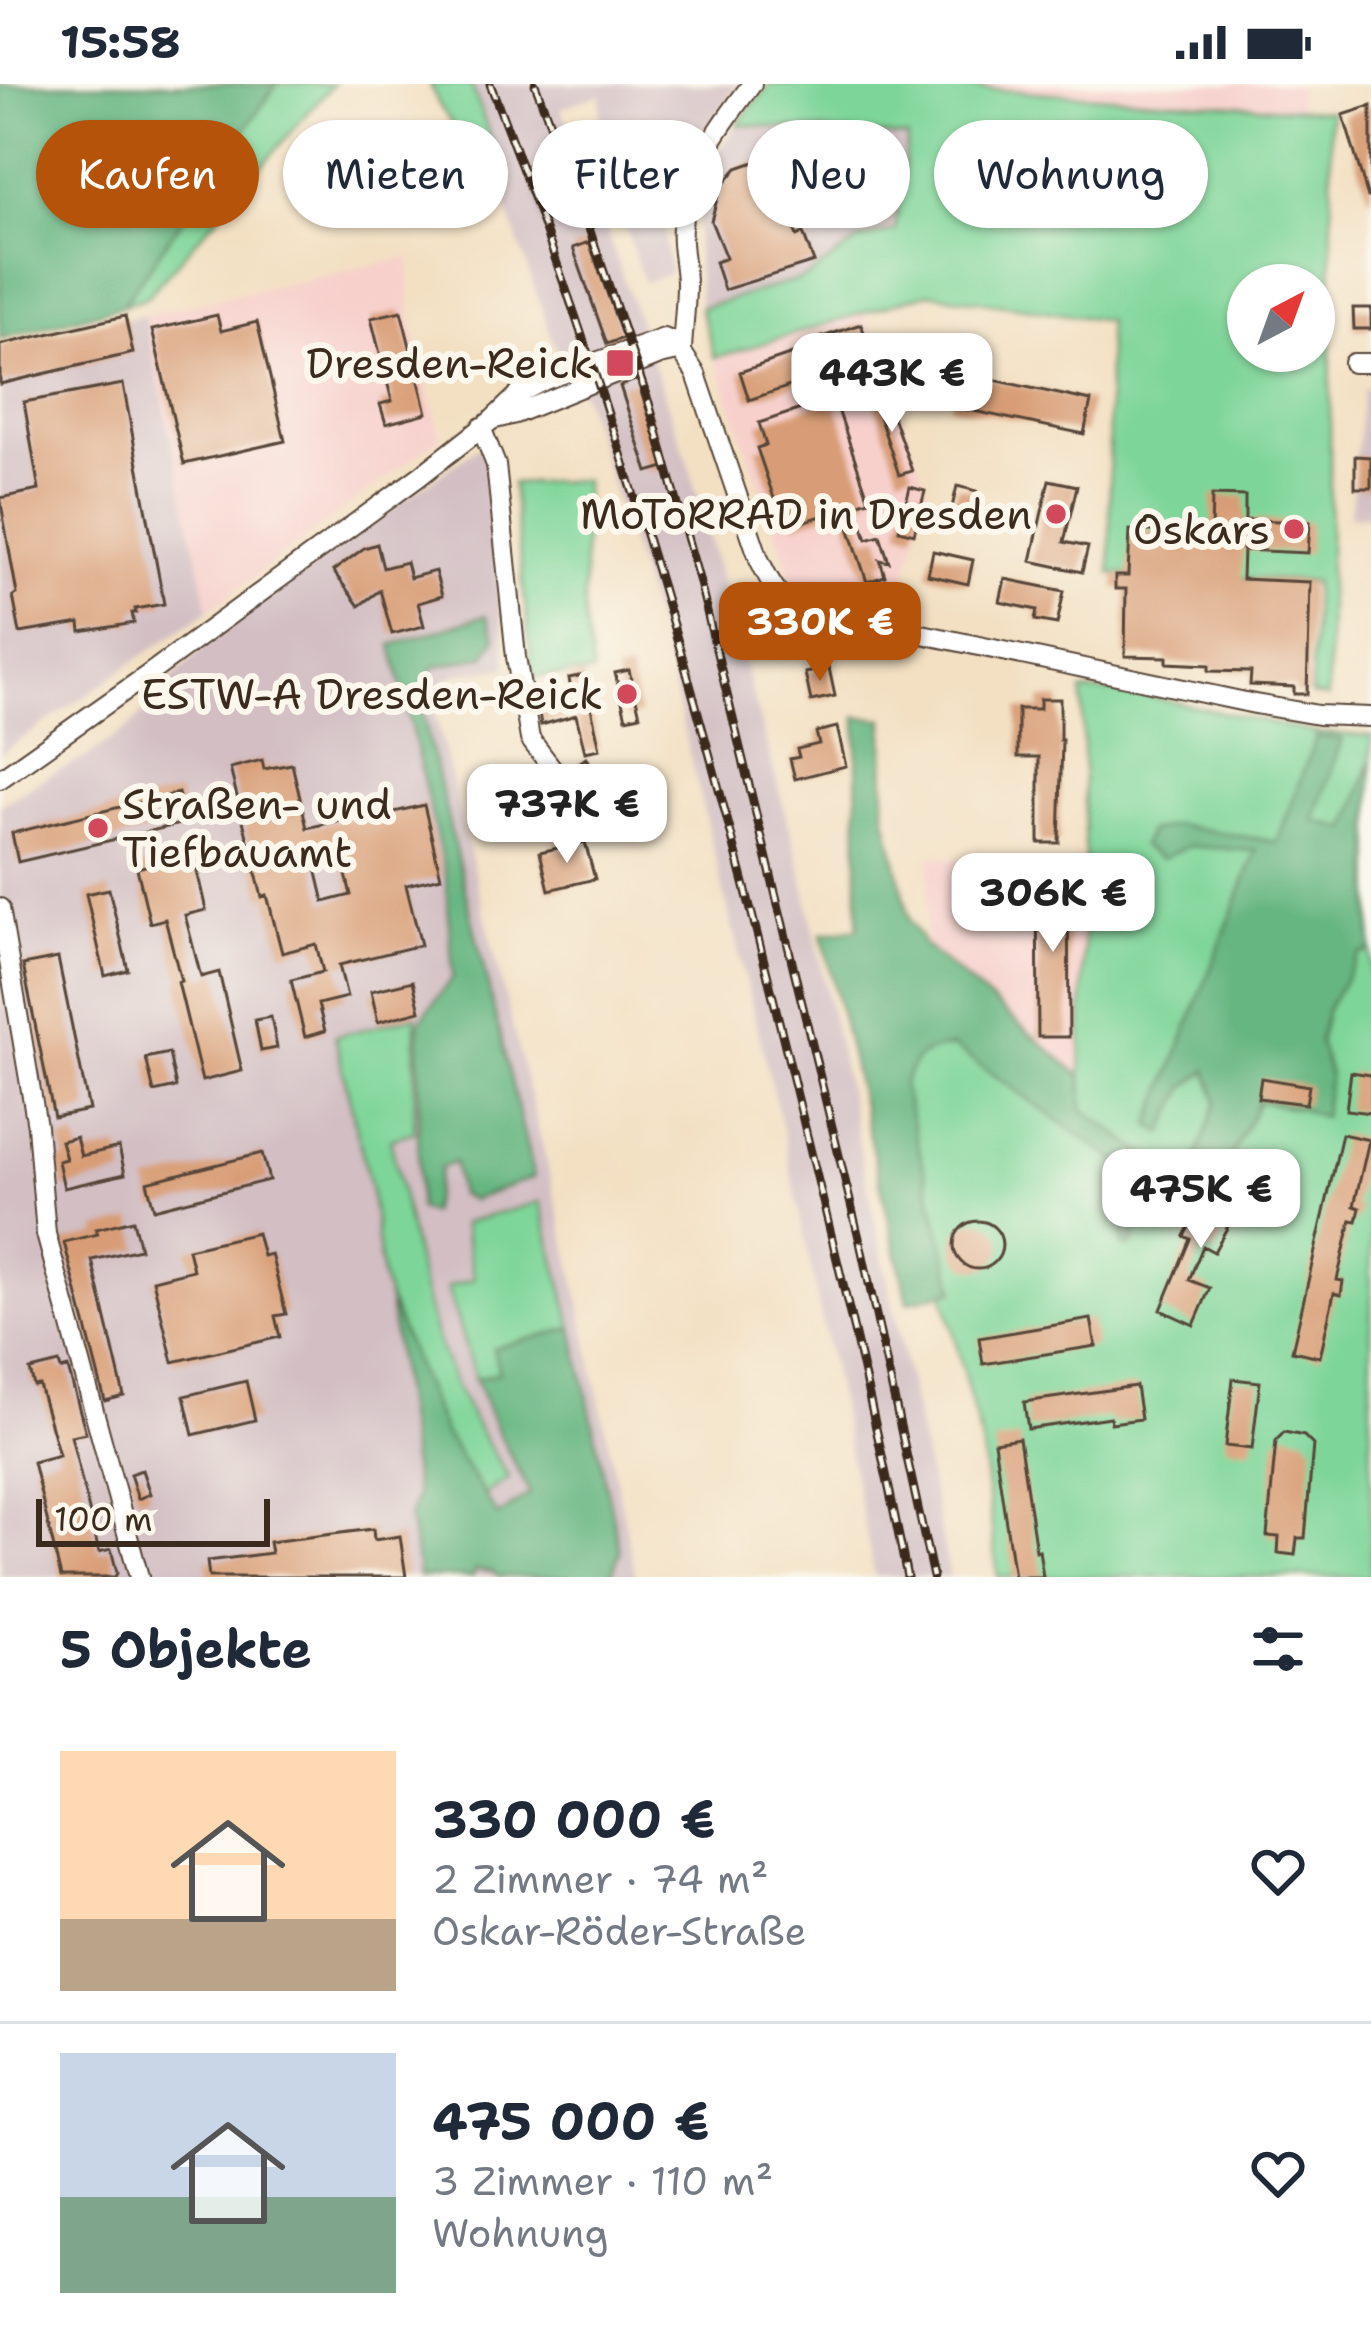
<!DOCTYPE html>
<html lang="de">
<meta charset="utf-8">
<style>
body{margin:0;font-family:"Shantell Sans",sans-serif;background:#f6f6f7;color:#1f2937;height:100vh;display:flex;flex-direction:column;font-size:45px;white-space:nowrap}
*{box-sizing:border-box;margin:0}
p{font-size:39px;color:#747a83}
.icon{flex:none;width:66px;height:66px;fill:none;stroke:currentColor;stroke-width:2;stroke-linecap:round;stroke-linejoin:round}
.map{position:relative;height:1493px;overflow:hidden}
.panel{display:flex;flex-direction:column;background:#fff;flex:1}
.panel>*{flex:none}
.hud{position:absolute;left:36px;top:36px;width:1299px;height:108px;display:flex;gap:24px}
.needle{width:78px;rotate:41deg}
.buttons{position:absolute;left:1227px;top:180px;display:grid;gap:24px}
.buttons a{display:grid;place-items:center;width:108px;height:108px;border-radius:50%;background:#fff;box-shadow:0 3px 9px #0004;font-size:60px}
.scale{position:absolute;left:36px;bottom:30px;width:234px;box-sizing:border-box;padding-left:12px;border:6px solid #3b2a1e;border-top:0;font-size:33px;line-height:42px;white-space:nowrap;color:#3b2a1e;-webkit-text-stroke:9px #fbf7ec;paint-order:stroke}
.price{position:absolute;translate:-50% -102px;padding:0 27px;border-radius:24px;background:#fff;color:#222;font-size:39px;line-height:78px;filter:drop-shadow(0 3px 6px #0008)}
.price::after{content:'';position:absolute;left:50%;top:72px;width:36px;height:27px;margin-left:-18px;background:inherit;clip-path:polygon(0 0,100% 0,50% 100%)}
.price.current{background:#b45309;color:#fff}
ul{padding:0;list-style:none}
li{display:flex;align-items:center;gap:36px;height:300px;padding:0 60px}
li+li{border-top:3px solid #e0e1e3}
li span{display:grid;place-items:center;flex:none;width:336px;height:240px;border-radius:0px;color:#555}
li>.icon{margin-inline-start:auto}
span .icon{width:144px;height:144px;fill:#fffc;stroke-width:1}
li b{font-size:51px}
h2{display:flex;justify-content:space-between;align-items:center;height:144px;padding:0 60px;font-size:51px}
.pill{padding:0 42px;border-radius:54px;background:#fff;box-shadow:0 3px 9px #0004;font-size:42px;line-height:108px}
.pill.current{background:#b45309;color:#fff}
.status{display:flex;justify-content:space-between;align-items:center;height:84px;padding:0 60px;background:#fff;direction:ltr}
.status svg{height:33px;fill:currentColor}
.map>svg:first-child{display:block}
.built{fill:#f7d0cc}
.industrial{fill:#d2bec3}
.green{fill:#7ed599;stroke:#5c805c;stroke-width:3;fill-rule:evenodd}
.forest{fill:#66b681;stroke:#507050;stroke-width:3}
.building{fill:#d89d76;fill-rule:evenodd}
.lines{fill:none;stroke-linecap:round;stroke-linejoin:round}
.minor-casing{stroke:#574537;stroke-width:22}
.minor{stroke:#fff;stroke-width:18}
.rail-casing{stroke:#3b2a1e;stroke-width:9}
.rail{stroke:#fbf7ec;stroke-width:4.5;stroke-dasharray:14;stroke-linecap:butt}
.poi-dot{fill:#d1495b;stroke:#fbf7ec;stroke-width:4.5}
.labels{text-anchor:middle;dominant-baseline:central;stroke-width:12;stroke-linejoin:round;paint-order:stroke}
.poi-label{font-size:42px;fill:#3b2a1e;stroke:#fbf7ec;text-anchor:end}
</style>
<div class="status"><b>15:58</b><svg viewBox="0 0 49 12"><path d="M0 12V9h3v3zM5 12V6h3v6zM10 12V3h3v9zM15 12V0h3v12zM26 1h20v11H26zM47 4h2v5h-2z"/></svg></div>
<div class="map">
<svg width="1371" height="1493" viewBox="0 0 1371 1493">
<rect width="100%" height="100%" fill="#fbf7ec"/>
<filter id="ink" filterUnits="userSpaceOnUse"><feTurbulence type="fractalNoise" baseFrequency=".00833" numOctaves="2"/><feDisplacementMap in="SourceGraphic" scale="24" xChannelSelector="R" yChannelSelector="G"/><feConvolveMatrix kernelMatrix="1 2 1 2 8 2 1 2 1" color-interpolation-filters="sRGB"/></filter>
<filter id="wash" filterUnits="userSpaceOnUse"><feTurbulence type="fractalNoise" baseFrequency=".004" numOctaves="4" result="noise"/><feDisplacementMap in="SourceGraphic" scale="48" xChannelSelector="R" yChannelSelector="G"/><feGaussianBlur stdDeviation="2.7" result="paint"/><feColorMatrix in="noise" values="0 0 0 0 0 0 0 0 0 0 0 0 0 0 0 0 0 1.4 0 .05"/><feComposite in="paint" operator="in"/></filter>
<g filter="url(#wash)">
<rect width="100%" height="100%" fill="#f3e0c3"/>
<path class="built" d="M 907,0 L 1297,0 L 1299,25 Z
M 409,173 L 411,233 L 441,353 L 209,526 L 144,231 Z
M 864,227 L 928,406 L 897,527 L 817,511 L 795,502 L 715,274 Z
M 930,773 L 1018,776 L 1039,786 L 1085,789 L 1082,993 L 925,862 Z"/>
<path class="industrial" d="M 463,0 L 738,0 L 667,105 L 662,134 L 670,189 L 644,199 L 598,62 L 601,10 L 561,24 L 570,43 L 688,378 L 801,785 L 950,1493 L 875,1493 L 782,1044 L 664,567 L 586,321 L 564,269 L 557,268 Z
M 737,40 L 908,53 L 895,148 L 860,155 L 807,194 L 700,224 L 696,164 L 699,132 L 714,77 Z
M 144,231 L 209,526 L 0,670 L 0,268 Z
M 1363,305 L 1371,305 L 1371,432 L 1350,432 Z
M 483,360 L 507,584 L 459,589 L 443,597 L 432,619 L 573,1185 L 636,1493 L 0,1493 L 0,721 L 51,690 L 86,674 L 135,638 L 172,594 L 225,543 Z"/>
<path class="green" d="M 277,0 L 333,0 L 147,213 L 122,222 Z
M 430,0 L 471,0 L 505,93 L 504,108 L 482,117 L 480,128 L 472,144 L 462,92 L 468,74 L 458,48 L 439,21 Z
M 771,0 L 907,0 L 1330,27 L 1332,134 L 1328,613 L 1311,611 L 1314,497 L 1111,489 L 1107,237 L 928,209 L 715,274 L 700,224 L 806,194 L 861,155 L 895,147 L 908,53 L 737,40 ZM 1248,201 L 1314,201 L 1314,267 L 1248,267 Z
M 584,396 L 584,535 L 593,589 L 533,593 L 512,400 Z
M 1082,607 L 1129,608 L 1316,649 L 1371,652 L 1371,1493 L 998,1493 L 981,1357 L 885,982 L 925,862 L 1081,992 L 1085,778 Z
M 416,932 L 414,1048 L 390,1055 C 408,1131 420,1217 450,1289 C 465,1326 487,1360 509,1394 L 484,1411 L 444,1349 L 389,1217 L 382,1194 L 371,1107 L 335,952 Z
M 540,1118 L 573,1244 L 494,1264 L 499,1289 L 475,1295 L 447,1203 L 474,1195 L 463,1139 Z"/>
<path class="forest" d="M 0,0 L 277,0 L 122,222 L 0,255 Z
M 486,531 L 496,554 L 485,572 L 434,583 L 417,606 L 534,1093 L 472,1116 L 459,1111 L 454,1078 L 440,1084 L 430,1129 L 418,1125 L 419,938 L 453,893 L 446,793 L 392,561 Z
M 857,633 L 884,635 L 885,729 L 910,837 L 925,862 L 1082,993 L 1083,1025 L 1150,1074 L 1151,1093 L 1132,1162 L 1122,1162 L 1133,1089 L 954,963 C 923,966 914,971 903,1002 L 955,1206 L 908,1218 L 822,850 L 858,844 Z
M 1316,653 L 1342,655 L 1314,737 L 1348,745 L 1371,677 L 1371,867 L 1360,870 L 1327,925 L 1319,958 L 1329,991 L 1323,1033 L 1301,1025 L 1259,1017 L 1218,1099 L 1175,1123 L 1177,1097 L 1196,1075 L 1217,1017 L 1207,986 L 1186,1003 L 1163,1049 L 1150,1041 L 1256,767 L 1189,762 L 1161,775 L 1141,762 L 1149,747 L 1176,741 L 1277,758 Z
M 389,1217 L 444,1349 L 498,1432 L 530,1409 L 498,1348 L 475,1295 L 499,1289 L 493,1264 L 573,1244 L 620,1468 L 611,1493 L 498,1493 L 493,1488 L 475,1486 L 473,1493 L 419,1493 L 409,1432 L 416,1412 Z"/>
<g id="blocks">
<path class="building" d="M 1371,22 L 1371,113 L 1368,113 L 1343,31 Z
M 634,41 L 661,46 L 656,72 L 629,68 Z
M 786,67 L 813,107 L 787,126 L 797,152 L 803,149 L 814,178 L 724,206 L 715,178 L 726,174 L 711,137 L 720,104 L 737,84 Z
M 589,158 L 623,254 L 607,260 L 573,164 Z
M 1353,224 L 1371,224 L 1371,245 L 1354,245 Z
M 401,227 L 427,329 L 386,340 L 380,320 L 392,317 L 371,234 Z
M 217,231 L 221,247 L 257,238 L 285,357 L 184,380 L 152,246 Z
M 125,232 L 133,269 L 0,300 L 0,261 Z
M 861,240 L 875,280 L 822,298 L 819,292 L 749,316 L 740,288 L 810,264 L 808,258 Z
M 957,288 L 1091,317 L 1084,350 L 950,322 Z
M 637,295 L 665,383 L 648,388 L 620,302 Z
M 123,300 L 164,520 L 135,525 L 136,529 L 132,529 L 134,539 L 81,548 L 80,539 L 20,549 L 13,512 L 17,510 L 0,414 L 39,406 L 24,318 Z
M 885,310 L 912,387 L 899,391 L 873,314 Z
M 834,314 L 869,416 L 856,420 L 867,455 L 880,451 L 889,478 L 880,476 L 885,492 L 867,498 L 843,425 L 794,441 L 786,420 L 777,423 L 757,364 L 766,361 L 759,339 Z
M 1355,372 L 1371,373 L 1371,404 L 1355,404 Z
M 1049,396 L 1077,402 L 1064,458 L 1088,463 L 1082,488 L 1031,477 Z
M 957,402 L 977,407 L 975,416 L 983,418 L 978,439 L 950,432 Z
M 910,403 L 925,407 L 914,450 L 899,446 Z
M 1212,411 L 1245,412 L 1245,436 L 1310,438 L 1308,469 L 1243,466 L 1242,495 L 1310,498 L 1307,610 L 1294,610 L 1294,603 L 1250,601 L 1251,588 L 1209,587 L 1209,581 L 1167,579 L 1167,573 L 1125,572 L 1126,505 L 1115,505 L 1115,492 L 1128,492 L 1130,446 L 1211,450 Z
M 377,460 L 383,484 L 406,478 L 410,494 L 435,487 L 442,512 L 418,519 L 424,542 L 392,550 L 380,506 L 359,522 L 333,487 L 364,464 Z
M 933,467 L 973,476 L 968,500 L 928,491 Z
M 1005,495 L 1064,507 L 1057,540 L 1035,536 L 1037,526 L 1000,518 Z
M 829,584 L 835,612 L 811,617 L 805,589 Z
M 629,586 L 640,631 L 626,634 L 615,589 Z
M 584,591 L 600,665 L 585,668 L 576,631 L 541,641 L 537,617 L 571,607 L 569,594 Z
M 1040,615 L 1060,615 L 1060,656 L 1062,656 L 1059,759 L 1039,759 L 1039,673 L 1018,673 L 1018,625 L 1040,625 Z
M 837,643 L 846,682 L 795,695 L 790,675 L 799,673 L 797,665 L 819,660 L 816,648 Z
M 586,674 L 595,687 L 580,698 L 570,685 Z
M 262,676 L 264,685 L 292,680 L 307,744 L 385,726 L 386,730 L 424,721 L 441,793 L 406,801 L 421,861 L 339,881 L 347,913 L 318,920 L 325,947 L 305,953 L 291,896 L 323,888 L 316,860 L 282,869 L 267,811 L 262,813 L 230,684 ZM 340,766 L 351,811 L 324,818 L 313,772 Z
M 178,709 L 185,739 L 18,778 L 12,749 Z
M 585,758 L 595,795 L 549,806 L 540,768 Z
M 193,770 L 206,826 L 185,831 L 201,893 L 219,888 L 242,987 L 202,997 L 178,898 L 181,897 L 165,835 L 150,839 L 137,784 Z
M 1037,789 L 1068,789 L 1069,953 L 1038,953 Z
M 109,805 L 128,886 L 105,892 L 86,810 Z
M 58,874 L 89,1026 L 54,1033 L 23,881 Z
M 413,897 L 420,927 L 378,938 L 371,907 Z
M 271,933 L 277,964 L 261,967 L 255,936 Z
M 169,969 L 176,1003 L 154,1008 L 146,974 Z
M 1351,988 L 1371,991 L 1371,1029 L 1346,1026 Z
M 1261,994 L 1309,1002 L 1306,1020 L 1258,1014 Z
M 1342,1050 L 1369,1056 L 1354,1122 L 1360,1124 L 1357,1137 L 1351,1136 L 1337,1196 L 1343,1197 L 1341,1211 L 1334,1209 L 1320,1273 L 1292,1267 Z
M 76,1053 L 81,1072 L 119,1063 L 125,1090 L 64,1104 L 58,1077 L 66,1075 L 61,1057 Z
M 262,1069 L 269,1096 L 154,1125 L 147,1098 Z
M 1214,1096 L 1244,1112 L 1214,1168 L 1203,1162 L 1189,1196 L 1210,1204 L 1194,1241 L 1161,1226 L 1190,1155 L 1184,1152 Z
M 133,1136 L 140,1165 L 92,1176 L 124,1312 L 105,1317 L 64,1158 L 98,1150 L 96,1145 Z
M954 1161a24 24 0 1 1 48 0a24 24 0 1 1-48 0Z
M 257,1149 L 263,1172 L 271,1170 L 286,1230 L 275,1232 L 280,1253 L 173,1278 L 153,1196 L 193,1186 L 188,1165 Z
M 1091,1235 L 1096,1262 L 983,1280 L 979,1254 Z
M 59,1279 L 61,1286 L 68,1284 L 86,1349 L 71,1352 L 99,1468 L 111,1465 L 117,1489 L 115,1493 L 61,1493 L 33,1378 L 59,1371 L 39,1301 L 34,1302 L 30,1286 Z
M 1233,1295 L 1260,1298 L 1252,1365 L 1225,1362 Z
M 246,1297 L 255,1336 L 193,1351 L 184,1312 Z
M 1136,1302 L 1141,1335 L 1111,1339 L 1110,1333 L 1028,1345 L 1024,1318 Z
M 1284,1348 L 1304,1352 L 1313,1361 L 1305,1454 L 1297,1454 L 1295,1471 L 1278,1469 L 1279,1453 L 1267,1452 L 1276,1357 Z
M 1019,1354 L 1036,1467 L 1039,1466 L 1043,1493 L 1014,1493 L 994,1358 Z
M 142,1386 L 150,1410 L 138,1415 L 130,1390 Z
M 373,1445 L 374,1456 L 400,1452 L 406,1493 L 209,1493 L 207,1477 L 271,1469 L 269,1458 Z"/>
</g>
</g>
<g filter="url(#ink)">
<use href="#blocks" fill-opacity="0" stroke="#574537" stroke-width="3"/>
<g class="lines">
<defs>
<path id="minor" d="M 682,266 C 683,244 686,222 686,200 C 686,181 680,163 682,143 C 686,87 719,43 752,0
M 1353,279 L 1371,279
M 495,335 L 515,330 L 660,271 L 682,266
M 481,343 L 496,381 L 516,573 L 530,655 L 581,722 L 598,735
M 0,695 L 146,592 L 420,392 L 492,336 L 520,309 L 545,296 L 664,254 L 676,259 L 696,290 L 759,475 C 771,500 779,519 808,526 L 1255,620 L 1318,631 L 1371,633
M 0,824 L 37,1042 L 46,1150 L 139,1493"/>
</defs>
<use href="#minor" class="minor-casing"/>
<use href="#minor" class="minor"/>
<defs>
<path id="rail" d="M 490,0 C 620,330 715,671 798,1015 C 837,1174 876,1333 907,1493
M 535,0 L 581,121 L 649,319 L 699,495 L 860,1158 L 933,1493"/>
</defs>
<use href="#rail" class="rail-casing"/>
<use href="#rail" class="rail"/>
</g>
</g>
<g class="poi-dot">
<rect x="605" y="264" width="30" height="30" rx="6"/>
<circle cx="1056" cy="430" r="12"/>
<circle cx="1294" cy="445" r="12"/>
<circle cx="627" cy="610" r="12"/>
<circle cx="98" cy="744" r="12"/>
</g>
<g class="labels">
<g class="poi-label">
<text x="593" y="279">Dresden-Reick</text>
<text x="1032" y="430">MoToRRAD in Dresden</text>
<text x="1270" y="445">Oskars</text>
<text x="603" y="610">ESTW-A Dresden-Reick</text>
<text x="122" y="720" text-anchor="start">Straßen- und<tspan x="122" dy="48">Tiefbauamt</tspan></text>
</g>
</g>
</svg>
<div class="buttons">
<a><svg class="needle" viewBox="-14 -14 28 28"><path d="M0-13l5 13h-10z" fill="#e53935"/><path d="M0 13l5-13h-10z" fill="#747a83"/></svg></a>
</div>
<div class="scale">100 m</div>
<b class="price" style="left:892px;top:351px">443K €</b>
<b class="price current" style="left:820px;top:600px">330K €</b>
<b class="price" style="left:567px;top:782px">737K €</b>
<b class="price" style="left:1053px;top:871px">306K €</b>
<b class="price" style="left:1201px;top:1167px">475K €</b>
<div class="hud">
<a class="pill current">Kaufen</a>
<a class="pill">Mieten</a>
<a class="pill">Filter</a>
<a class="pill">Neu</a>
<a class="pill">Wohnung</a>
</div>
</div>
<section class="panel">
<h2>5 Objekte<svg class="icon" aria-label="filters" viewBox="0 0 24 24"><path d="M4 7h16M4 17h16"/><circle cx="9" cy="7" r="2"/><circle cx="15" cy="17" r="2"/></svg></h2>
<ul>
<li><span style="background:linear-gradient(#ffd9b3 70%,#b9a48a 0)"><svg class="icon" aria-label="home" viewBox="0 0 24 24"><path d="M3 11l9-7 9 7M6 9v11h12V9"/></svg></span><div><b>330 000 €</b><p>2 Zimmer · 74 m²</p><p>Oskar-Röder-Straße</p></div><svg class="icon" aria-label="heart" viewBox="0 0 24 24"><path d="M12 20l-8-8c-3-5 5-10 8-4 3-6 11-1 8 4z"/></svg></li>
<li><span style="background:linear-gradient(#c9d6e8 60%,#7fa58c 0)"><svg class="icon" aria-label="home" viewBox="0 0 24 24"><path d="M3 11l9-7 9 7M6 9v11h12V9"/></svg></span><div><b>475 000 €</b><p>3 Zimmer · 110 m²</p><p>Wohnung</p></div><svg class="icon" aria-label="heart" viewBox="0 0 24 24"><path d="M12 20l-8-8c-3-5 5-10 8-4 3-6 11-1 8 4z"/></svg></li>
</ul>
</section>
